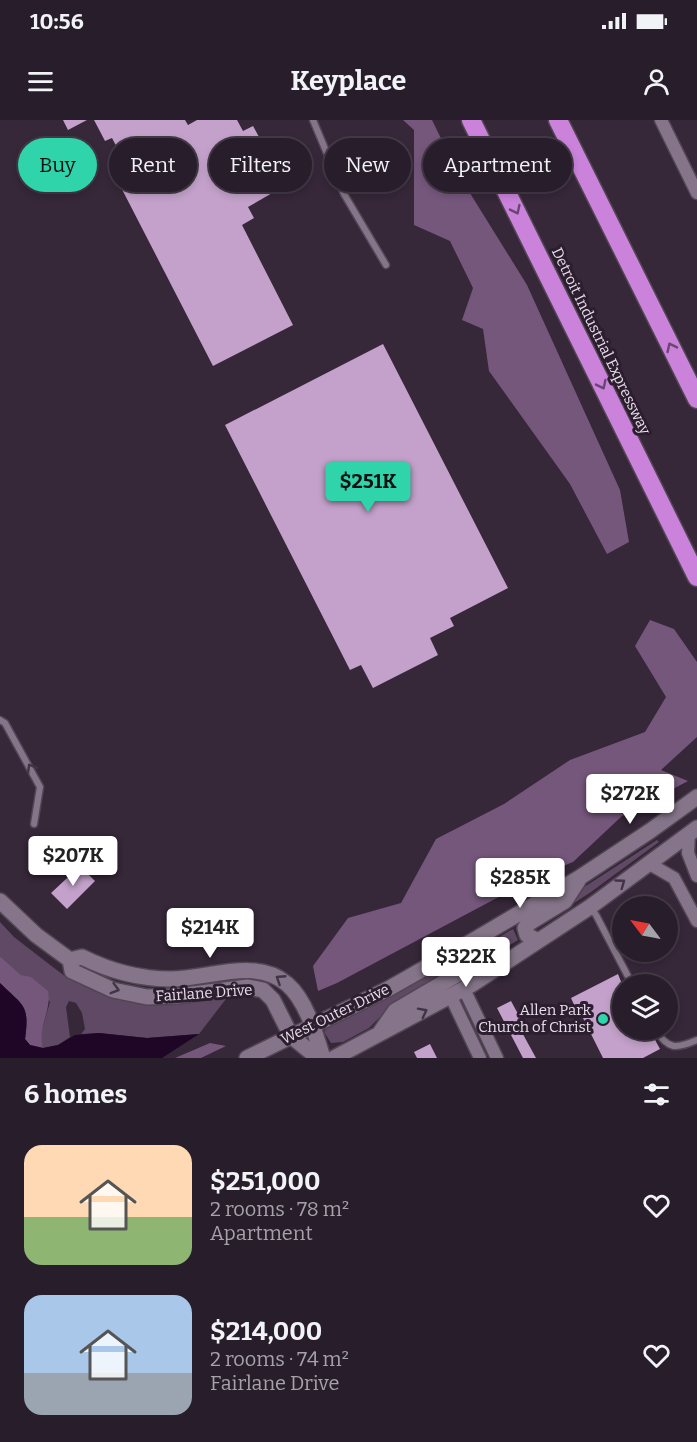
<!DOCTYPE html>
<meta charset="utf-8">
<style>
body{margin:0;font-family:Bitter,serif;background:#342a37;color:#f1f3f6;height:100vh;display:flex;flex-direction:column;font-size:22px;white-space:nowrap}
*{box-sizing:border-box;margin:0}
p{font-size:20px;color:#a5a2a9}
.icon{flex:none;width:33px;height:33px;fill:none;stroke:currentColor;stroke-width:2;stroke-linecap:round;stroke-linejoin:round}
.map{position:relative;height:938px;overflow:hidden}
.panel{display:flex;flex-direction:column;background:#281d2b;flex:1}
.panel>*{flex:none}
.hud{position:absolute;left:18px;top:18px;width:662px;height:54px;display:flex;gap:12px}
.needle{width:39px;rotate:302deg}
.buttons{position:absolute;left:612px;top:776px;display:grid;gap:12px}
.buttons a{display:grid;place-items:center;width:66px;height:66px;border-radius:50%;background:#281d2b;box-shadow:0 3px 9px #0003,0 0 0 2px #443b47;font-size:30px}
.price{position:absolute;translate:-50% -51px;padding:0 14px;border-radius:6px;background:#fff;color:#222;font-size:20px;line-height:39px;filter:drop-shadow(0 2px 3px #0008)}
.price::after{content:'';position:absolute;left:50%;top:36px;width:18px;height:14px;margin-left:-9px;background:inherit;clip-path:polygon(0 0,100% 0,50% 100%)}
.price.current{background:#30d4aa;color:#111}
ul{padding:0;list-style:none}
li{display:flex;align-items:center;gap:18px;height:150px;padding:0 24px}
li span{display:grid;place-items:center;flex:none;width:168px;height:120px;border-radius:18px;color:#555}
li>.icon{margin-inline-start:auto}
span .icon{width:72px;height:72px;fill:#fffc;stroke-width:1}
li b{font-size:26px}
h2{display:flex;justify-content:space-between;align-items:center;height:72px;padding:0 24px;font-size:26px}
.pill{padding:0 21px;border-radius:27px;background:#281d2b;box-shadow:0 3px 9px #0003,0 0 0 2px #443b47;font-size:21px;line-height:54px}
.pill.current{background:#30d4aa;color:#111}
.status{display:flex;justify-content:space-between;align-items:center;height:42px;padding:0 30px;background:#281d2b;direction:ltr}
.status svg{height:16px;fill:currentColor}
header{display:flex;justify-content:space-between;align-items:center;height:78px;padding:0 24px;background:#281d2b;font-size:27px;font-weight:700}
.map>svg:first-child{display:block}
.green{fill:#5f4964}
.forest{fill:#75577c}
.water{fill:#200626}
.building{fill:#c3a1ca}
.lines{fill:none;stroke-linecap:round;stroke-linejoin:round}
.service-casing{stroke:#524654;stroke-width:9}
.minor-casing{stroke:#524654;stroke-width:15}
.tertiary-casing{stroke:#524654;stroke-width:18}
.secondary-casing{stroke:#524654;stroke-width:18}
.motorway-casing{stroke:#524654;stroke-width:21}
.service{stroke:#86758a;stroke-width:6}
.minor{stroke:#86758a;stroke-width:12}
.tertiary{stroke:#86758a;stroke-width:15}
.secondary{stroke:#86758a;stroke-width:15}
.motorway{stroke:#ca82da;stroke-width:18}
.oneway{stroke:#6b4673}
.oneway2{stroke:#423446}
.poi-dot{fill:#30d4aa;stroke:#2c1e2f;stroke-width:2}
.labels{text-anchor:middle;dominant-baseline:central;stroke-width:6;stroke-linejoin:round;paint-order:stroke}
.street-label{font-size:15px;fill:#e7dee9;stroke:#2c1e2f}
.poi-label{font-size:15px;fill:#e7dee9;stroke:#2c1e2f;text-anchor:end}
</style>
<div class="status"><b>10:56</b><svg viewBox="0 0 49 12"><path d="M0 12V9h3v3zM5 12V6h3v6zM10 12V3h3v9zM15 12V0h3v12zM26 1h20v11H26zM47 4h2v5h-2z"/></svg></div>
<header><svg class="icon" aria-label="menu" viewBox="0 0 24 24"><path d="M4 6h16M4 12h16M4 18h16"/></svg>Keyplace<svg class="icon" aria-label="person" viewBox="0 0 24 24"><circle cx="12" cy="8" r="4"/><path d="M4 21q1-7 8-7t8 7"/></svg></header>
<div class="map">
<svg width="697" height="938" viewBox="0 0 697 938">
<rect width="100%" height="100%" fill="#362739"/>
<path class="green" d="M 657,720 L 659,722 L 591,772 L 536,808 L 534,804 L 578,771 Z
M 0,802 L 14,817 L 45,841 L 66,857 L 90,869 L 145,884 L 226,879 L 199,914 L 147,918 L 99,913 L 81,914 L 85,909 L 82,893 L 76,883 L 69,881 L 66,887 L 70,917 L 58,925 L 43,928 L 40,916 L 50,882 L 0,836 Z
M 513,809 L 518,820 L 498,832 L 492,821 Z
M 474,830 L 478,830 L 479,834 L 386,891 L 369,908 L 343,922 L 331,923 L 324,912 L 327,908 Z"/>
<path class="forest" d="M 403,0 L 432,0 L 460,57 L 527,165 L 620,370 L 629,422 L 607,434 L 570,364 L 489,251 L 483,209 L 462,200 L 473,168 L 450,121 L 414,105 L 414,10 Z
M 650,500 L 674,509 L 697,542 L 697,617 L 661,650 L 688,661 L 622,696 L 573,742 L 538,756 L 337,863 L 318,871 L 313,846 L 348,798 L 401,783 L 436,719 L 504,684 L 570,640 L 645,612 L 666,577 L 635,526 Z
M 0,836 L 21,855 L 31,857 L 48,871 C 52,892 37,906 43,928 L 30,925 L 25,919 C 30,884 23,886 0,863 Z
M 210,923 L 226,926 L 201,938 L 175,938 Z"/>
<path class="water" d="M 0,863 C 23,886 30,884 25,919 L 30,925 L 43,928 L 58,925 L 75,915 L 99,913 L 147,918 L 199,914 L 162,938 L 0,938 Z"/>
<path class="building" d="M 63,0 L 87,0 L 68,10 Z
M 94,0 L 185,0 L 188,5 L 197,0 L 237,0 L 243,11 L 253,6 L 270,37 L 259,44 L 274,72 L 248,87 L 254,98 L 242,105 L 293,205 L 213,246 L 110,46 L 123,39 L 112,18 L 105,21 Z
M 383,224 L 508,468 L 450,498 L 454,506 L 430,518 L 438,535 L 373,568 L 361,545 L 350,550 L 225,305 Z
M 80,746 L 95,761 L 67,789 L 51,773 Z
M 618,854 L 622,864 L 622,909 L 642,909 L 647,919 L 653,916 L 660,929 L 643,938 L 603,938 L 578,888 L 576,889 L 571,878 Z
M 511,881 L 524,905 L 519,907 L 536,938 L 523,938 L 497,888 Z
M 430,924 L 437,938 L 417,938 L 414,932 Z"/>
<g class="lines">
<defs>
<path id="service" d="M 313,0 L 344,74 L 386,145
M 0,600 L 5,603 L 40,667 L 34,704
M 590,787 L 596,795 L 632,864
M 655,909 C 668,930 676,929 697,920"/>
<path id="minor" d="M 661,0 L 697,73
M 689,714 L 688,733 L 697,756
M 648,743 L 674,758 L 697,801
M 464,869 L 497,938
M 451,877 L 480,938"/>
<path id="tertiary" d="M 0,781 L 36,815 L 70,840 L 72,851 L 113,870 L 147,877 L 177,876 L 248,867 L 263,870 L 273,880 L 291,916 L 318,938
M 70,840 L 82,837 C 110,851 140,859 171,859 C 208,859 256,837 287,864 C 306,880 316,915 323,938"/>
<path id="secondary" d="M 538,821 L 527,815 L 525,808 L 529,803 L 565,781 L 578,761
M 379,914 L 395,891 L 482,840 C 490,830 483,823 474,820
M 247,938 L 388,869 L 474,820 L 579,758 L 650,711 L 697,677
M 334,938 L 471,865 L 590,787 L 697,708"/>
<path id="motorway" d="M 471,0 L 697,457
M 558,0 L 697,279"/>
</defs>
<use href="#service" class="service-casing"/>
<use href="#minor" class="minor-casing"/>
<use href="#tertiary" class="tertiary-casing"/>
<use href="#secondary" class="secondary-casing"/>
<use href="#motorway" class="motorway-casing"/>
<use href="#service" class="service"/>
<use href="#minor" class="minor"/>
<use href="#tertiary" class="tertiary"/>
<use href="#secondary" class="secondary"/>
<use href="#motorway" class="motorway"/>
</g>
<defs><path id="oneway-chevron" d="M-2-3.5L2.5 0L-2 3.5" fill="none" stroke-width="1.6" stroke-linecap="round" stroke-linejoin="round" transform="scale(1.5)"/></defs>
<g class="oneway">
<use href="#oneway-chevron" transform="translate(516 90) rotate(64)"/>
<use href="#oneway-chevron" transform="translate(671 227) rotate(-116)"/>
<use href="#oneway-chevron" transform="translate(602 265) rotate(64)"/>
</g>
<g class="oneway2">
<use href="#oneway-chevron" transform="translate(31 648) rotate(-120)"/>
<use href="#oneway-chevron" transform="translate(621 763) rotate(-36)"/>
<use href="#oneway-chevron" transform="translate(280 859) rotate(-147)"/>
<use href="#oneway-chevron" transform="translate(115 869) rotate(16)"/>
<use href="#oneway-chevron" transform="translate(423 892) rotate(-27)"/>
</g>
<circle class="poi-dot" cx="603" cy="899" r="6"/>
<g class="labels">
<g class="street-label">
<text transform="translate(601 221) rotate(64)">Detroit Industrial Expressway</text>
<text transform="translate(204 873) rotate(-4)">Fairlane Drive</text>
<text transform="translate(335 894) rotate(-26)">West Outer Drive</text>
</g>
<g class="poi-label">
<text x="591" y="890">Allen Park<tspan x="591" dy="17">Church of Christ</tspan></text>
</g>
</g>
</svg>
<div class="buttons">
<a><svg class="needle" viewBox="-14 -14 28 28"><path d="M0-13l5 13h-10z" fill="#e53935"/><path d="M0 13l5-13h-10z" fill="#a5a2a9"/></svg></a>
<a><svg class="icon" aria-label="layers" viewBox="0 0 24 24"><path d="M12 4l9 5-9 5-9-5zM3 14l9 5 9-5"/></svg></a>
</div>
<b class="price current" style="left:368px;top:393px">$251K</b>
<b class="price" style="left:630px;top:705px">$272K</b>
<b class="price" style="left:73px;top:767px">$207K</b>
<b class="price" style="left:520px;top:789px">$285K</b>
<b class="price" style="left:210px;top:839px">$214K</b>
<b class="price" style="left:466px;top:868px">$322K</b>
<div class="hud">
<a class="pill current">Buy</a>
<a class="pill">Rent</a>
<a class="pill">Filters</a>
<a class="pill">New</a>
<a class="pill">Apartment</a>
</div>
</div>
<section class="panel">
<h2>6 homes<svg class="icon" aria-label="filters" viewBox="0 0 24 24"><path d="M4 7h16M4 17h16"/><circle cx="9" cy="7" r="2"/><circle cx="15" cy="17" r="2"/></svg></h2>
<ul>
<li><span style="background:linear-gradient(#ffd9b3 60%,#8fb573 0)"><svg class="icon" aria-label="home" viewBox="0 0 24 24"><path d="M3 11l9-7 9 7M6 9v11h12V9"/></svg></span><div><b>$251,000</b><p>2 rooms · 78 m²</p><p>Apartment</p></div><svg class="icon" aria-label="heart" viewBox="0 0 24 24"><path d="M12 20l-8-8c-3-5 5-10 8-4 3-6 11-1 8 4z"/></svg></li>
<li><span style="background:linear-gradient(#a9c7e8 65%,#9aa5b1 0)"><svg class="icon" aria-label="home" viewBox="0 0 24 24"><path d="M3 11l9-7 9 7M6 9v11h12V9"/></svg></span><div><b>$214,000</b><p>2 rooms · 74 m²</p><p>Fairlane Drive</p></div><svg class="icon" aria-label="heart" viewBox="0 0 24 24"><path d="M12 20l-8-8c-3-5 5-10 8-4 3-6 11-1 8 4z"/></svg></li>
</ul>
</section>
